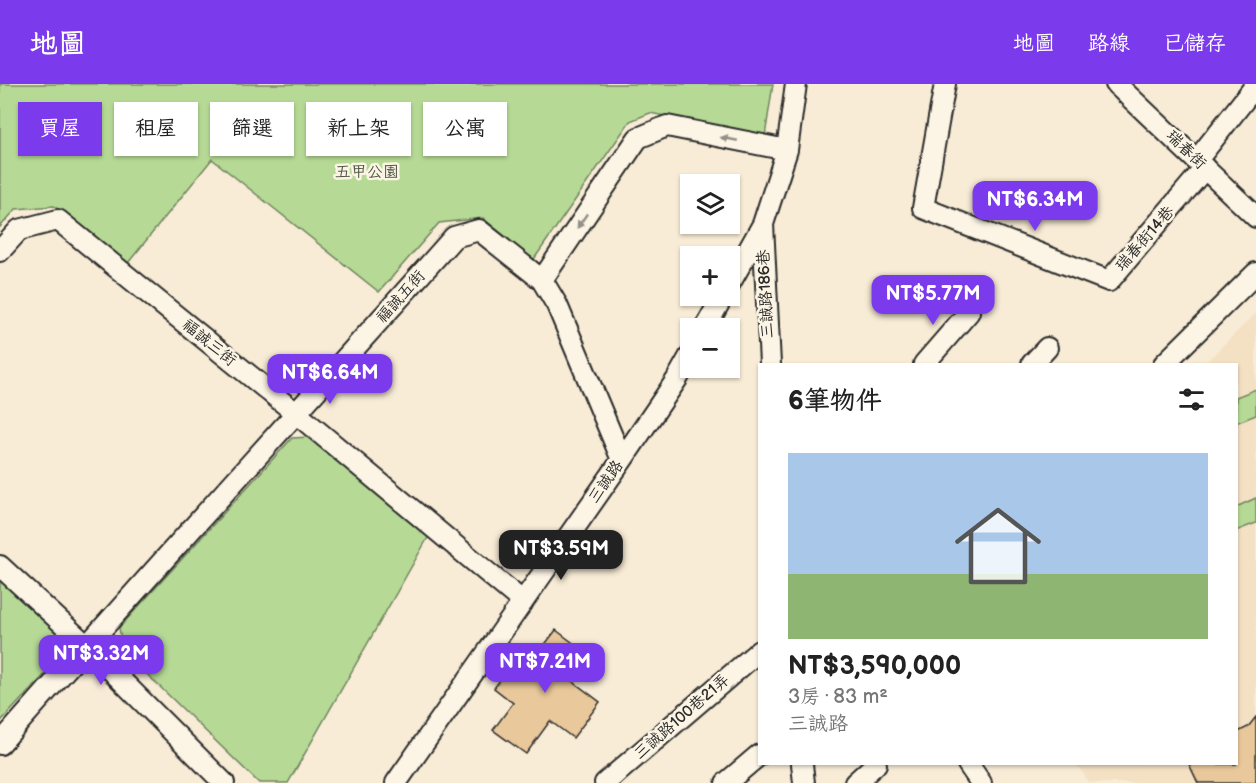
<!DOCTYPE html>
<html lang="zh-TW">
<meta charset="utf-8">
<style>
body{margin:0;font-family:"Balsamiq Sans","LXGW WenKai TC",sans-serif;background:#f2f2f2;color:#222;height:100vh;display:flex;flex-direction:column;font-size:22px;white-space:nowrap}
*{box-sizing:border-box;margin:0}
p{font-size:20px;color:#767676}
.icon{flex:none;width:33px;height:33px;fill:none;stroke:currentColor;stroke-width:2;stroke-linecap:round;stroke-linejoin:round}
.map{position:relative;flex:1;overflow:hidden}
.details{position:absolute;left:758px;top:279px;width:480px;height:402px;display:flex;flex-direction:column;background:#fff;border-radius:0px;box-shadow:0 2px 4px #0004}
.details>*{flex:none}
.banner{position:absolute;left:18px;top:18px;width:570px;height:54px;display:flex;gap:12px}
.buttons{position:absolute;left:680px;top:90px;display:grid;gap:12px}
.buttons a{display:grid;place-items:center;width:60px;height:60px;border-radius:0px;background:#fff;box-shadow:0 2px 4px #0004;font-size:30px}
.price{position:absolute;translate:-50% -51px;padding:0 14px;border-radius:12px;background:#7c3aed;color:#fff;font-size:20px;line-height:39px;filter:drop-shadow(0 2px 3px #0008)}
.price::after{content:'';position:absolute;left:50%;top:36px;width:18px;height:14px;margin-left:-9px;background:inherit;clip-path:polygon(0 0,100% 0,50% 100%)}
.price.selected{background:#222;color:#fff}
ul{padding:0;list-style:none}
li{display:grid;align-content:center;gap:12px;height:318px;padding:0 30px}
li+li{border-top:2px solid #e0e0e0}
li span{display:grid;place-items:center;height:186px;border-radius:0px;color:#555}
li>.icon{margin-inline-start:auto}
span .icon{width:108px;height:108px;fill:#fffc;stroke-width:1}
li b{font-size:26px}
h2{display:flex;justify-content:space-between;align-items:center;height:72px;padding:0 30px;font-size:26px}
.tag{padding:0 21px;border-radius:0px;background:#fff;box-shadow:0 2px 4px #0004;font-size:21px;line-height:54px}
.tag.selected{background:#7c3aed;color:#fff}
header{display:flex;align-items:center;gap:36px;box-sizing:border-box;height:84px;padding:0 30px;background:#7c3aed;color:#fff}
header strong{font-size:28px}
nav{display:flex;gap:33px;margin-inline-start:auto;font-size:21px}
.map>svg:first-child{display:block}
.built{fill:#f4e1c4}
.green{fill:#b6da95;stroke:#708260;stroke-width:1.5}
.building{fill:#e9c89b;stroke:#2b2b2b;stroke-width:1.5}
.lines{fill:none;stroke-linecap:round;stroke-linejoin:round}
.minor-casing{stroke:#2b2b2b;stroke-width:24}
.minor{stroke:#fcf5e5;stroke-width:20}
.oneway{fill:#949088}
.labels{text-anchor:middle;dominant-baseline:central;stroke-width:5;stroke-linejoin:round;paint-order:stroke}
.street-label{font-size:16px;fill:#2b2b2b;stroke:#fcf5e5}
.park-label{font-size:16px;fill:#4e5746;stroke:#fcf5e5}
</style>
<header>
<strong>地圖</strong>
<nav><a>地圖</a><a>路線</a><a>已儲存</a></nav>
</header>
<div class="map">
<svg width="1256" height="699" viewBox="0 0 1256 699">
<rect width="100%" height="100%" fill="#f8ecd6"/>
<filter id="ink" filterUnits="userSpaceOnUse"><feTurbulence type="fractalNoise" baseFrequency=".0167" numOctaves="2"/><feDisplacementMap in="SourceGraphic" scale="12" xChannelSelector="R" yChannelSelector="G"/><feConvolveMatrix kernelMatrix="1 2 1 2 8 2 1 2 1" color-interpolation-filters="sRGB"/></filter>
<g filter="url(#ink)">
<path class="built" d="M 1256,229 L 1256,699 L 1090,699 L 1076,680 L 1236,680 L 1236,280 L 1204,280 Z"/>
<path class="green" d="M 0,0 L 773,0 L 765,52 L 650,29 L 630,37 L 532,178 L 483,134 L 439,139 L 379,208 L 212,75 L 128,179 L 54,122 L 16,125 L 0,143 Z
M 1256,305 L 1256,331 L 1236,339 L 1236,313 Z
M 310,353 L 430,450 L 288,699 L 259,699 L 123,567 L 119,544 L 292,354 Z
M 1256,414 L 1256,439 L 1236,447 L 1236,423 Z
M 0,496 L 65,553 L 65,569 L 0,638 Z"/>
<path class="building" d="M 556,546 L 589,571 L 571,596 L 600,618 L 573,654 L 550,637 L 526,670 L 493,646 L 513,619 L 494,604 L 522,567 L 533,576 Z
M 1256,633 L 1256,699 L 1198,699 L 1189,680 L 1236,680 L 1236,649 L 1248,643 Z"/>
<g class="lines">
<defs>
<path id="minor" d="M 945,0 L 923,124 L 1109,197 L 1205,84
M 1116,0 L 1256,133
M 1197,76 L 1256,1
M 763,140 L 770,280
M 0,167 L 19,146 L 58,136 L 297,330 L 523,518
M 542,196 L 638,54 L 667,42 L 787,66
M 729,201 L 763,140 L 787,66 L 796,0
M 705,244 L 723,212
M 924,280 L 969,228
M 1032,280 L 1047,264
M 1164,280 L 1256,189
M 0,482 L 86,561 L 224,699
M 0,660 C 150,489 304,322 454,153 L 479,146 L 542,196 L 557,221 L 622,376
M 802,680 L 804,699
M 968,680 L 981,699
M 396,699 L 622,376 L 677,295 L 690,272
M 605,699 L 759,567
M 726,699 L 759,671
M 855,699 L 876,680"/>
</defs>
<use href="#minor" class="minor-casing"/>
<use href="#minor" class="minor"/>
</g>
<defs><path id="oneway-solid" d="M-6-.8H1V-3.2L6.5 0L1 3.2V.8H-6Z" transform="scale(1.5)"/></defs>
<g class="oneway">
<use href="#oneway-solid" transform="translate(729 55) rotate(-169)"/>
<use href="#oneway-solid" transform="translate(582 137) rotate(124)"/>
</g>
</g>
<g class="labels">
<g class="street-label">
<text transform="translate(1186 66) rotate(44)">瑞春街</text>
<text transform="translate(1145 155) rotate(-49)">瑞春街14巷</text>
<text transform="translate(766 210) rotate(-93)">三誠路186巷</text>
<text transform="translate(401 213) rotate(-48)">福誠五街</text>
<text transform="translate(209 259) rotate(39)">福誠三街</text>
<text transform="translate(606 398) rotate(-55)">三誠路</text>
<text transform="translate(682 633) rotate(-41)">三誠路100巷21弄</text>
</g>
<g class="park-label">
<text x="367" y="88">五甲公園</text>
</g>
</g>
</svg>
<div class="buttons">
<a><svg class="icon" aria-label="layers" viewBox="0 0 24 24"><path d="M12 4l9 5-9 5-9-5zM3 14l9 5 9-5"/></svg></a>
<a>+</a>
<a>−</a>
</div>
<b class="price" style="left:1035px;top:148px">NT$6.34M</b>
<b class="price" style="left:933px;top:242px">NT$5.77M</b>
<b class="price" style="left:330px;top:321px">NT$6.64M</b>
<b class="price selected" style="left:561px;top:497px">NT$3.59M</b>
<b class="price" style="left:101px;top:602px">NT$3.32M</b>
<b class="price" style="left:545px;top:610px">NT$7.21M</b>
<div class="banner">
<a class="tag selected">買屋</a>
<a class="tag">租屋</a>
<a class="tag">篩選</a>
<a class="tag">新上架</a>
<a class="tag">公寓</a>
</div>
<section class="details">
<h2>6筆物件<svg class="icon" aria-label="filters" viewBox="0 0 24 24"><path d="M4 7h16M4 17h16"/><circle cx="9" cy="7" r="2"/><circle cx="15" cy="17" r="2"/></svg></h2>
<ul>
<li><span style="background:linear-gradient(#a9c7e8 65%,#8fb573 0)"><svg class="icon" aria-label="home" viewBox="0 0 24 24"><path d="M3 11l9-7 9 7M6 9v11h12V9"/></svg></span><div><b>NT$3,590,000</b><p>3房 · 83 m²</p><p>三誠路</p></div></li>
</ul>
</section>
</div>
